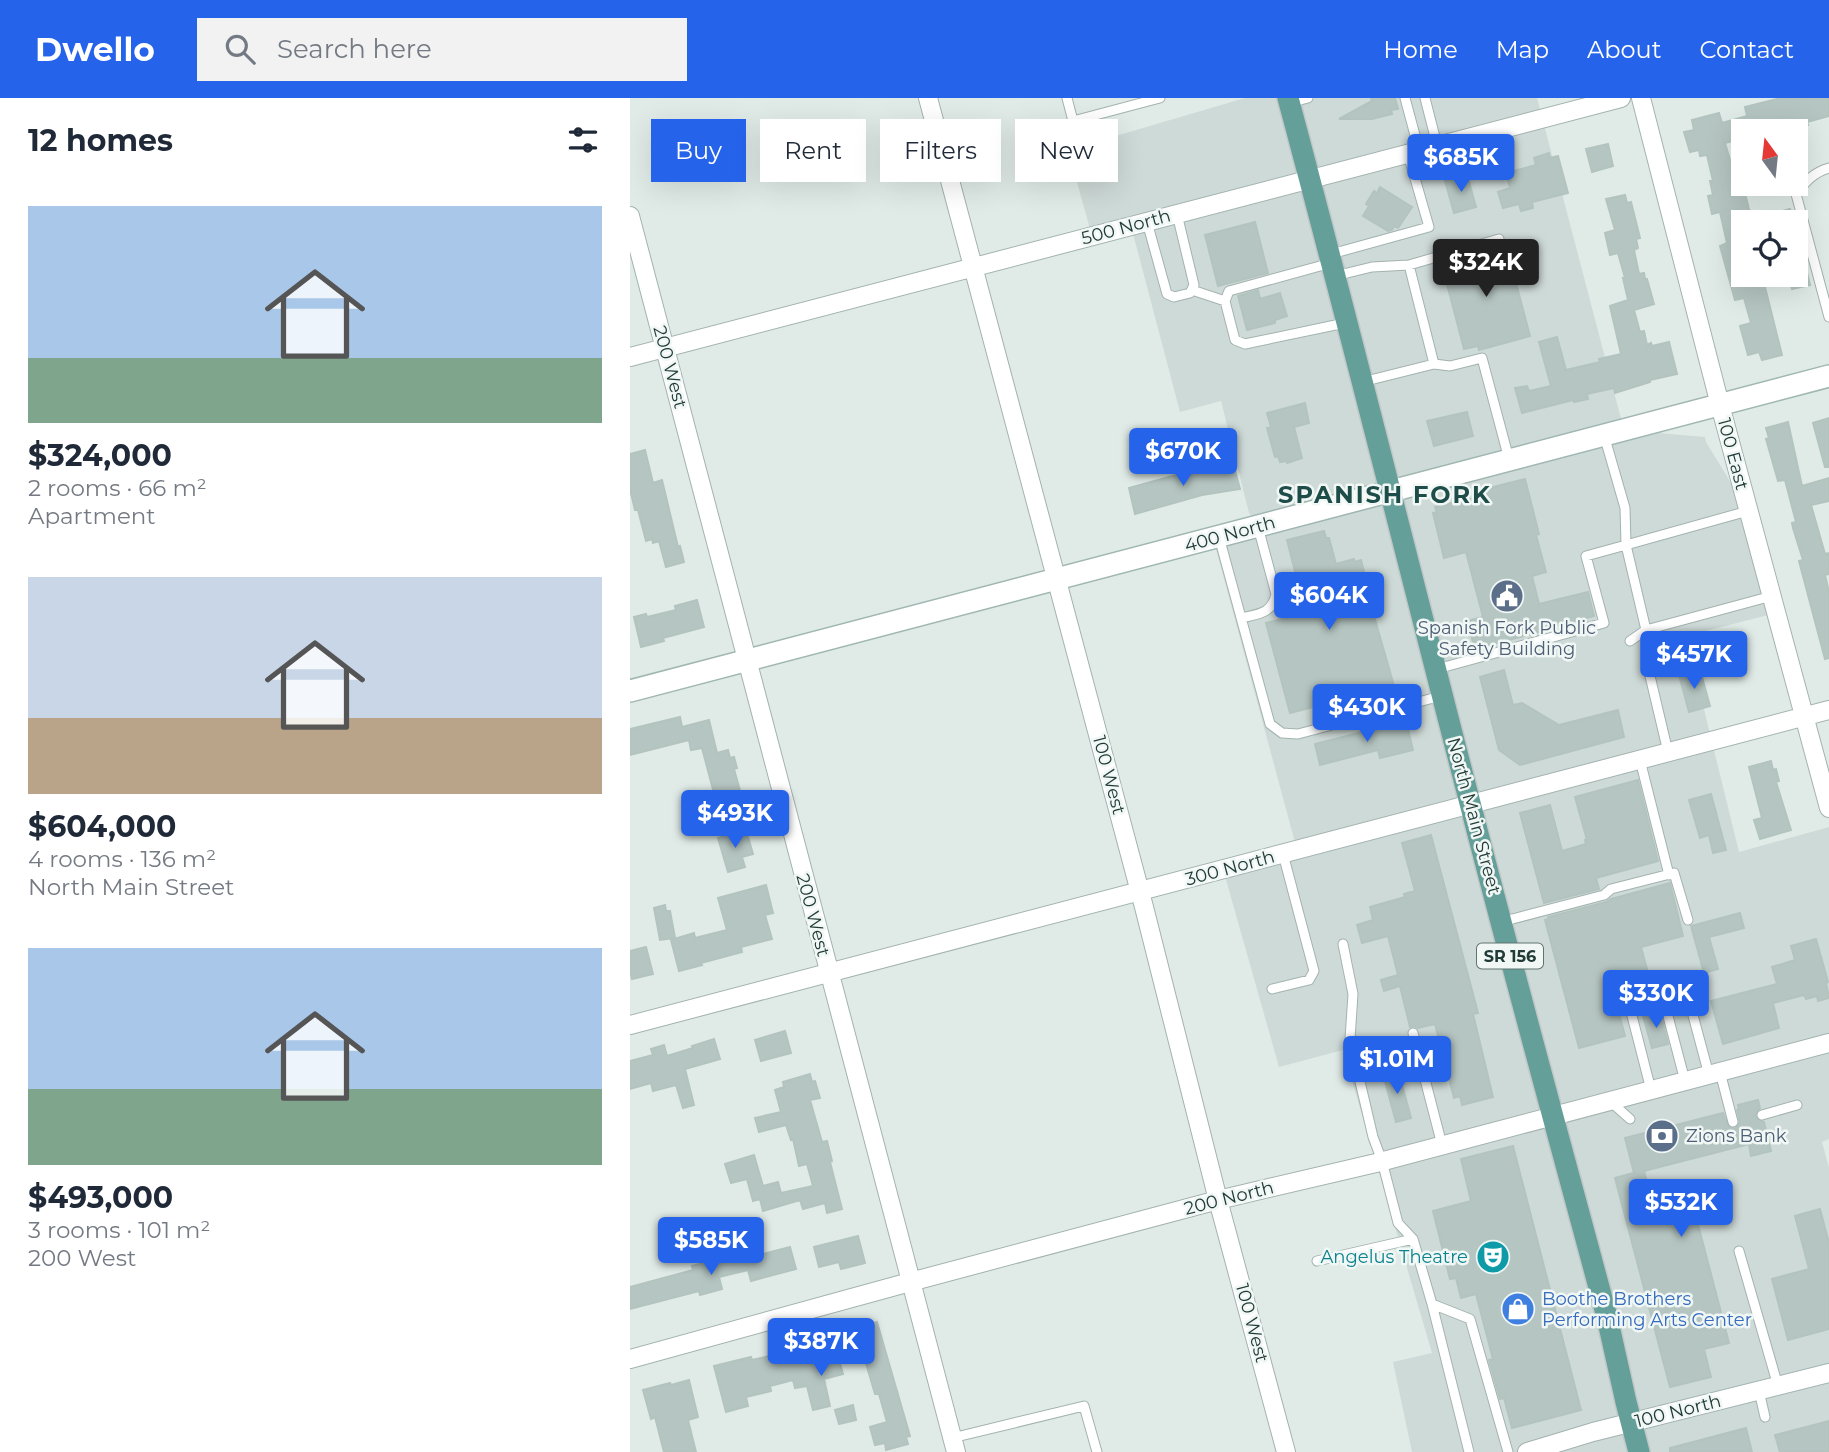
<!DOCTYPE html>
<meta charset="utf-8">
<style>
body{margin:0;font-family:Montserrat,sans-serif;background:#f2f2f3;color:#1f2937;height:100vh;display:flex;flex-direction:column;font-size:26px;white-space:nowrap}
*{box-sizing:border-box;margin:0}
p{font-size:23px;color:#747a83}
.icon{flex:none;width:38px;height:38px;fill:none;stroke:currentColor;stroke-width:2;stroke-linecap:round;stroke-linejoin:round}
.map{position:relative;flex:1;overflow:hidden}
.sheet{display:flex;flex-direction:column;background:#fff;width:630px}
.sheet>*{flex:none}
.banner{position:absolute;left:21px;top:21px;width:665px;height:63px;display:flex;gap:14px}
.needle{width:46px;rotate:345deg}
.fabs{position:absolute;left:1101px;top:21px;display:grid;gap:14px}
.fabs a{display:grid;place-items:center;width:77px;height:77px;border-radius:0px;background:#fff;box-shadow:0 7px 28px #0002;font-size:35px}
.price{position:absolute;translate:-50% -60px;padding:0 16px;border-radius:7px;background:#2563eb;color:#fff;font-size:23px;line-height:46px;filter:drop-shadow(0 2px 4px #0008)}
.price::after{content:'';position:absolute;left:50%;top:42px;width:21px;height:16px;margin-left:-10px;background:inherit;clip-path:polygon(0 0,100% 0,50% 100%)}
.price.on{background:#222;color:#fff}
ul{padding:0;list-style:none}
li{display:grid;align-content:center;gap:14px;height:371px;padding:0 28px}
li span{display:grid;place-items:center;height:217px;border-radius:0px;color:#555}
li>.icon{margin-inline-start:auto}
span .icon{width:126px;height:126px;fill:#fffc;stroke-width:1}
li b{font-size:30px}
h2{display:flex;justify-content:space-between;align-items:center;height:84px;padding:0 28px;font-size:30px}
.chip{padding:0 24px;border-radius:0px;background:#fff;box-shadow:0 7px 28px #0002;font-size:24px;line-height:63px}
.chip.on{background:#2563eb;color:#fff}
header{display:flex;align-items:center;gap:42px;box-sizing:border-box;height:98px;padding:0 35px;background:#2563eb;color:#fff}
header strong{font-size:33px}
nav{display:flex;gap:38px;margin-inline-start:auto;font-size:24px}
.search{width:490px;height:63px;background:#f2f2f3;display:flex;align-items:center;gap:18px;box-sizing:border-box;padding:0 24px;border-radius:0px;color:#747a83;font-size:26px}
main{display:flex;flex:1;min-height:0}
.map>svg:first-child{display:block}
.built{fill:#cedad7}
.building{fill:#b5c5c1;stroke:#b3c4bf;stroke-width:2}
.lines{fill:none;stroke-linecap:round;stroke-linejoin:round}
.service-casing{stroke:#a3b3af;stroke-width:11}
.minor-casing{stroke:#a3b3af;stroke-width:20}
.secondary-casing{stroke:#9fb6b1;stroke-width:24}
.primary-casing{stroke:#c1c8c7;stroke-width:24}
.service{stroke:#fff;stroke-width:9}
.minor{stroke:#fff;stroke-width:18}
.secondary{stroke:#fff;stroke-width:21}
.primary{stroke:#659f99;stroke-width:21}
.labels{text-anchor:middle;dominant-baseline:central;stroke-width:5;stroke-linejoin:round;paint-order:stroke}
.shield{fill:#f0f7f5;stroke:#5f7370;stroke-width:2}
.shield-label{font-size:16px;font-weight:bold;fill:#213b37}
.street-label{font-size:18px;fill:#213b37;stroke:#f0f7f5}
.service-label{font-size:18px;fill:#4e5e75;stroke:#f0f7f5}
.culture-label{font-size:18px;fill:#0d838f;stroke:#f0f7f5;text-anchor:end}
.shop-label{font-size:18px;fill:#366cbe;stroke:#f0f7f5;text-anchor:start}
.district-label{font-size:24px;font-weight:bold;letter-spacing:2px;fill:#1e4c48;stroke:#f0f7f5}
</style>
<header>
<strong>Dwello</strong>
<div class="search"><svg class="icon" aria-label="search" viewBox="0 0 24 24"><circle cx="10" cy="10" r="6"/><path d="M15 15l6 6"/></svg>Search here</div>
<nav><a>Home</a><a>Map</a><a>About</a><a>Contact</a></nav>
</header>
<main>
<section class="sheet">
<h2>12 homes<svg class="icon" aria-label="filters" viewBox="0 0 24 24"><path d="M4 7h16M4 17h16"/><circle cx="9" cy="7" r="2"/><circle cx="15" cy="17" r="2"/></svg></h2>
<ul>
<li><span style="background:linear-gradient(#a9c7e8 70%,#7fa58c 0)"><svg class="icon" aria-label="home" viewBox="0 0 24 24"><path d="M3 11l9-7 9 7M6 9v11h12V9"/></svg></span><div><b>$324,000</b><p>2 rooms · 66 m²</p><p>Apartment</p></div></li>
<li><span style="background:linear-gradient(#c9d6e8 65%,#b9a48a 0)"><svg class="icon" aria-label="home" viewBox="0 0 24 24"><path d="M3 11l9-7 9 7M6 9v11h12V9"/></svg></span><div><b>$604,000</b><p>4 rooms · 136 m²</p><p>North Main Street</p></div></li>
<li><span style="background:linear-gradient(#a9c7e8 65%,#7fa58c 0)"><svg class="icon" aria-label="home" viewBox="0 0 24 24"><path d="M3 11l9-7 9 7M6 9v11h12V9"/></svg></span><div><b>$493,000</b><p>3 rooms · 101 m²</p><p>200 West</p></div></li>
</ul>
</section>
<div class="map">
<svg width="1199" height="1354" viewBox="0 0 1199 1354">
<rect width="100%" height="100%" fill="#e0ebe7"/>
<path class="built" d="M 615,0 L 907,0 L 994,332 L 1075,339 L 1076,344 L 1118,413 L 1146,515 L 1056,538 L 1109,754 L 1199,729 L 1199,1041 L 1192,1044 L 1199,1070 L 1199,1354 L 782,1354 L 763,1264 L 802,1255 L 713,952 L 649,969 L 593,771 L 667,752 L 583,440 L 631,427 L 619,415 L 591,303 L 550,314 L 501,128 L 462,138 L 438,52 Z"/>
<path class="building" d="M 741,0 L 765,0 L 768,11 L 761,12 L 762,16 L 742,21 L 709,21 L 742,3 Z
M 1151,0 L 1199,0 L 1199,18 L 1177,24 L 1178,27 L 1154,33 L 1104,33 L 1106,42 L 1095,45 L 1103,72 L 1109,70 L 1122,124 L 1113,124 L 1113,177 L 1132,177 L 1152,257 L 1132,262 L 1129,254 L 1118,257 L 1110,228 L 1121,225 L 1114,200 L 1105,202 L 1090,148 L 1097,145 L 1090,114 L 1082,116 L 1078,98 L 1083,97 L 1080,83 L 1083,83 L 1077,57 L 1070,58 L 1069,52 L 1060,54 L 1054,34 L 1064,32 L 1062,22 L 1089,15 L 1092,25 L 1117,18 L 1115,9 Z
M 978,46 L 983,68 L 962,74 L 956,51 Z
M 919,55 L 920,60 L 928,58 L 938,95 L 902,104 L 903,110 L 891,113 L 889,106 L 873,110 L 868,94 L 880,90 L 876,75 L 906,67 L 904,60 Z
M 837,77 L 846,109 L 824,115 L 815,83 Z
M 750,89 L 782,109 L 768,130 L 764,128 L 762,132 L 758,133 L 733,118 L 739,108 L 736,106 L 744,93 L 747,95 Z
M 995,97 L 997,105 L 1001,104 L 1010,140 L 1006,141 L 1008,150 L 1004,152 L 1009,176 L 1014,175 L 1015,181 L 1017,181 L 1024,206 L 1004,212 L 1010,234 L 1014,233 L 1017,247 L 1021,245 L 1022,248 L 1039,244 L 1047,276 L 1020,282 L 1020,284 L 985,295 L 984,290 L 957,296 L 958,301 L 944,304 L 943,302 L 892,315 L 885,290 L 897,288 L 899,293 L 921,288 L 909,244 L 927,239 L 936,272 L 970,264 L 969,261 L 991,256 L 980,208 L 998,202 L 993,180 L 995,180 L 988,155 L 980,157 L 975,135 L 985,132 L 976,101 Z
M 1160,111 L 1164,124 L 1127,124 L 1127,120 Z
M 625,124 L 638,175 L 588,188 L 575,137 Z
M 876,147 L 900,238 L 849,252 L 848,248 L 834,251 L 812,167 L 824,164 L 824,161 Z
M 1170,147 L 1180,187 L 1162,191 L 1158,177 L 1166,177 L 1166,148 Z
M 628,192 L 630,201 L 650,195 L 657,218 L 645,222 L 645,225 L 617,232 L 608,198 Z
M 675,305 L 679,325 L 664,329 L 672,360 L 657,365 L 656,363 L 650,364 L 648,358 L 645,359 L 637,330 L 641,329 L 637,315 Z
M 837,314 L 843,338 L 804,348 L 797,323 Z
M 1199,320 L 1199,369 L 1195,369 L 1183,325 Z
M 1158,324 L 1172,388 L 1199,380 L 1199,403 L 1181,407 L 1195,456 L 1199,455 L 1199,476 L 1195,477 L 1199,494 L 1199,560 L 1195,561 L 1169,463 L 1173,462 L 1163,430 L 1162,425 L 1166,424 L 1155,382 L 1148,383 L 1136,341 L 1139,340 L 1136,330 Z
M 15,352 L 23,385 L 32,382 L 48,449 L 50,448 L 54,464 L 36,469 L 29,443 L 23,445 L 22,441 L 16,443 L 8,412 L 5,412 L 0,391 L 0,356 Z
M 603,365 L 610,391 L 572,397 L 505,416 L 499,390 L 550,376 L 551,378 Z
M 895,381 L 909,436 L 906,437 L 916,474 L 902,478 L 909,506 L 958,494 L 964,518 L 916,530 L 916,532 L 845,551 L 837,523 L 853,519 L 836,454 L 814,460 L 803,415 L 807,414 L 805,409 L 848,399 L 847,395 L 863,390 L 863,389 Z
M 694,433 L 696,440 L 699,440 L 706,466 L 724,461 L 725,464 L 731,462 L 740,496 L 738,497 L 764,588 L 660,615 L 636,525 L 686,512 L 678,482 L 668,485 L 657,442 Z
M 67,502 L 74,529 L 33,540 L 34,543 L 11,549 L 4,519 L 16,516 L 17,519 L 46,512 L 45,508 Z
M 1075,536 L 1081,558 L 1066,562 L 1060,540 Z
M 874,572 L 883,607 L 892,605 L 929,627 L 988,612 L 994,639 L 890,667 L 869,652 L 850,579 Z
M 1070,572 L 1080,608 L 1059,614 L 1049,577 Z
M 50,619 L 52,629 L 79,622 L 87,655 L 98,652 L 100,660 L 104,659 L 107,670 L 104,671 L 112,700 L 108,702 L 110,708 L 86,715 L 82,700 L 85,699 L 72,650 L 61,652 L 59,642 L 0,657 L 0,631 Z
M 776,623 L 783,652 L 750,660 L 748,652 L 690,667 L 685,646 Z
M 1141,663 L 1143,672 L 1146,671 L 1149,683 L 1146,684 L 1161,732 L 1130,741 L 1124,722 L 1132,720 L 1119,669 Z
M 1008,682 L 1028,763 L 966,780 L 969,791 L 914,805 L 890,715 L 920,707 L 932,753 L 956,746 L 955,742 L 957,742 L 945,699 Z
M 1081,696 L 1096,752 L 1083,755 L 1079,737 L 1070,740 L 1059,702 Z
M 116,732 L 123,756 L 112,759 L 115,769 L 98,774 L 88,740 Z
M 801,737 L 848,915 L 843,916 L 863,999 L 832,1007 L 830,998 L 824,1000 L 805,926 L 788,930 L 784,928 L 780,929 L 770,888 L 754,893 L 751,882 L 768,877 L 758,838 L 732,845 L 727,827 L 743,822 L 740,809 L 775,799 L 774,796 L 785,793 L 772,745 Z
M 1040,785 L 1053,838 L 1011,849 L 1017,871 L 980,881 L 995,938 L 949,950 L 915,822 L 918,821 L 918,819 L 976,804 L 981,801 Z
M 136,787 L 143,815 L 135,817 L 142,841 L 111,849 L 112,854 L 71,865 L 72,867 L 49,873 L 41,842 L 64,835 L 65,840 L 97,832 L 88,800 Z
M 35,807 L 36,813 L 40,813 L 45,840 L 30,842 L 24,810 Z
M 1110,815 L 1114,830 L 1079,839 L 1088,871 L 1074,875 L 1061,828 Z
M 1186,841 L 1198,884 L 1196,885 L 1199,900 L 1188,903 L 1187,898 L 1176,901 L 1174,897 L 1143,905 L 1149,930 L 1093,946 L 1081,903 L 1147,886 L 1142,869 L 1165,862 L 1161,848 Z
M 16,849 L 23,876 L 2,881 L 0,873 L 0,853 Z
M 1030,913 L 1038,946 L 1022,950 L 1013,918 Z
M 155,933 L 161,955 L 131,963 L 125,942 Z
M 84,941 L 90,961 L 55,971 L 64,1007 L 53,1010 L 46,987 L 23,993 L 21,985 L 0,991 L 0,963 L 23,957 L 21,951 L 34,947 L 37,958 L 63,950 L 62,948 Z
M 768,972 L 781,1020 L 766,1024 L 753,976 Z
M 180,976 L 182,984 L 185,983 L 190,1000 L 180,1002 L 192,1044 L 197,1043 L 202,1063 L 200,1064 L 212,1111 L 197,1115 L 195,1105 L 173,1111 L 170,1102 L 133,1113 L 130,1101 L 123,1103 L 117,1081 L 101,1085 L 95,1066 L 124,1057 L 133,1088 L 148,1084 L 151,1095 L 183,1088 L 177,1066 L 169,1068 L 163,1041 L 161,1042 L 156,1027 L 129,1034 L 125,1020 L 151,1014 L 145,992 L 154,989 L 153,984 Z
M 1128,1002 L 1130,1010 L 1127,1013 L 1125,1018 L 1128,1022 L 1134,1024 L 1141,1053 L 1121,1058 L 1119,1046 L 1014,1073 L 1022,1104 L 1054,1096 L 1058,1113 L 1064,1111 L 1099,1245 L 1074,1251 L 1081,1279 L 1040,1289 L 985,1080 L 1007,1074 L 1004,1075 L 995,1040 L 1093,1015 L 1098,1028 L 1105,1031 L 1110,1025 L 1107,1012 L 1109,1011 L 1108,1007 Z
M 883,1048 L 951,1312 L 882,1330 L 874,1300 L 870,1301 L 859,1262 L 863,1261 L 846,1196 L 831,1200 L 826,1180 L 820,1181 L 803,1113 L 841,1103 L 831,1061 Z
M 1190,1111 L 1199,1145 L 1199,1231 L 1158,1242 L 1142,1181 L 1179,1171 L 1165,1118 Z
M 228,1138 L 235,1165 L 211,1171 L 209,1164 L 189,1169 L 184,1149 Z
M 160,1149 L 166,1171 L 121,1183 L 118,1172 L 89,1179 L 92,1191 L 70,1197 L 69,1193 L 0,1211 L 0,1189 L 63,1172 L 62,1168 L 97,1159 L 98,1165 Z
M 247,1224 L 280,1338 L 276,1339 L 278,1346 L 256,1352 L 255,1345 L 245,1347 L 240,1329 L 257,1324 L 249,1296 L 245,1296 L 233,1255 L 209,1262 L 213,1276 L 194,1281 L 200,1308 L 183,1312 L 177,1288 L 165,1290 L 163,1282 L 140,1288 L 141,1293 L 116,1299 L 118,1308 L 96,1314 L 84,1268 L 121,1259 L 122,1262 L 162,1253 L 165,1265 L 197,1258 L 192,1239 Z
M 59,1282 L 68,1319 L 58,1322 L 66,1354 L 34,1354 L 25,1319 L 21,1321 L 13,1292 L 40,1285 L 41,1287 Z
M 223,1307 L 226,1322 L 209,1326 L 205,1312 Z
M 1199,1323 L 1199,1354 L 1150,1354 L 1145,1337 Z
M 1116,1330 L 1122,1354 L 1040,1354 L 1040,1350 Z"/>
<g class="lines">
<defs>
<path id="service" d="M 437,0 L 443,23 L 530,0
M 775,0 L 789,52
M 795,0 L 807,47
M 659,5 L 678,0
M 1199,70 C 1184,74 1175,84 1166,96 L 1199,219
M 517,124 L 537,196 L 544,199 L 560,195 L 564,187 L 547,116
M 701,156 L 799,129 L 778,56
M 701,165 L 599,193 L 595,203 L 605,242 L 615,246 L 715,225
M 779,167 L 869,141
M 705,178 L 742,169 L 779,167 L 804,266 L 820,268 L 852,260 L 879,361
M 562,192 L 595,203
M 732,284 L 804,266
M 1118,413 L 996,447 L 1016,532 L 1142,498
M 589,439 L 640,626 L 652,635 L 668,636 L 811,598
M 611,520 C 628,516 642,516 646,496 L 628,429
M 1000,543 L 1016,532 L 1020,578 L 1038,654
M 807,571 L 974,525 L 956,458 L 996,447 L 995,410 L 974,337
M 1010,662 L 1039,777
M 871,824 L 974,797 L 981,791 L 1044,775 L 1058,822
M 713,846 L 723,896 L 720,941 L 743,1039 L 752,1063 L 768,1125 L 783,1141 L 802,1206 L 840,1221 L 878,1354
M 642,891 L 679,882 L 684,873 L 653,756
M 1001,913 L 1034,903 L 1055,983
M 783,935 L 812,1047
M 1090,974 L 1103,1024
M 1021,992 L 999,906 L 1010,892 L 1053,880 L 1079,977
M 981,1004 L 1000,1021
M 1132,1017 L 1167,1007
M 1109,1153 L 1148,1288
M 687,1163 L 783,1141
M 802,1206 L 839,1354
M 1129,1293 L 1135,1319
M 322,1340 L 454,1308 L 467,1354"/>
<path id="minor" d="M 298,0 L 514,809 L 588,1102 L 656,1354
M 1011,0 L 1090,307 L 1199,710
M 0,118 L 326,1354
M 0,259 L 991,0
M 0,927 L 1199,612
M 0,1261 L 280,1184 L 588,1102 L 746,1065 L 1199,945
M 897,1354 L 963,1334 L 1199,1275"/>
<path id="secondary" d="M 0,593 L 1199,278"/>
<path id="primary" d="M 658,0 C 721,234 779,470 840,705 C 884,877 931,1048 977,1219 L 996,1304 L 1009,1354"/>
</defs>
<use href="#service" class="service-casing"/>
<use href="#minor" class="minor-casing"/>
<use href="#secondary" class="secondary-casing"/>
<use href="#primary" class="primary-casing"/>
<use href="#service" class="service"/>
<use href="#minor" class="minor"/>
<use href="#secondary" class="secondary"/>
<use href="#primary" class="primary"/>
</g>
<defs>
<symbol id="civic-disc" viewBox="-11 -11 22 22"><circle r="9.5" fill="#5c6f8a" stroke="#f0f7f5"/><path d="M-.6-6.5H3V-4.5H.6V-3L4-1V1h2V6H-6V1h2V-1L-.6-3ZM-1.2 2.5V6h2.4V2.5Z" fill="#fff"/></symbol>
<symbol id="bank-disc" viewBox="-11 -11 22 22"><circle r="9.5" fill="#5c6f8a" stroke="#f0f7f5"/><path d="M-6-4H6V4H-6ZM0-2.3a2.3 2.3 0 1 0 0 4.6a2.3 2.3 0 1 0 0-4.6Z" fill="#fff"/></symbol>
<symbol id="theatre-disc" viewBox="-11 -11 22 22"><circle r="9.5" fill="#0f9aa8" stroke="#f0f7f5"/><path d="M-5-5.5Q0-4 5-5.5V0Q5 5 0 6Q-5 5-5 0ZM-3.3-2.5H-1v1.5H-3.3ZM1-2.5H3.3v1.5H1ZM-2.8 1Q0 5.5 2.8 1Z" fill="#fff"/></symbol>
<symbol id="shop-disc" viewBox="-11 -11 22 22"><circle r="9.5" fill="#3f7fe0" stroke="#f0f7f5"/><path d="M-5-2.5h2.3a2.7 3.5 0 0 1 5.4 0H5L5.5 6h-11ZM-1.5-2.5h3a1.5 2.3 0 0 0-3 0Z" fill="#fff"/></symbol>
</defs>
<g fill-rule="evenodd">
<use href="#civic-disc" x="858" y="479" width="38" height="38"/>
<use href="#bank-disc" x="1013" y="1019" width="38" height="38"/>
<use href="#theatre-disc" x="844" y="1140" width="38" height="38"/>
<use href="#shop-disc" x="869" y="1192" width="38" height="38"/>
</g>
<g class="labels">
<rect class="shield" x="847" y="845.5" width="66" height="25" rx="5"/>
<g class="shield-label">
<text x="880" y="858">SR 156</text>
</g>
<g class="street-label">
<text transform="translate(496 129) rotate(-15)">500 North</text>
<text transform="translate(40 269) rotate(75)">200 West</text>
<text transform="translate(1103 356) rotate(75)">100 East</text>
<text transform="translate(600 436) rotate(-15)">400 North</text>
<text transform="translate(479 677) rotate(75)">100 West</text>
<text transform="translate(844 718) rotate(75)">North Main Street</text>
<text transform="translate(600 770) rotate(-15)">300 North</text>
<text transform="translate(183 817) rotate(75)">200 West</text>
<text transform="translate(599 1100) rotate(-14)">200 North</text>
<text transform="translate(622 1225) rotate(75)">100 West</text>
<text transform="translate(1048 1313) rotate(-14)">100 North</text>
</g>
<g class="service-label">
<text x="877" y="530">Spanish Fork Public<tspan x="877" dy="21">Safety Building</tspan></text>
<text x="1056" y="1038" text-anchor="start">Zions Bank</text>
</g>
<g class="culture-label">
<text x="838" y="1159">Angelus Theatre</text>
</g>
<g class="shop-label">
<text x="912" y="1201">Boothe Brothers<tspan x="912" dy="21">Performing Arts Center</tspan></text>
</g>
<g class="district-label">
<text x="755" y="396">SPANISH FORK</text>
</g>
</g>
</svg>
<div class="fabs">
<a><svg class="needle" viewBox="-14 -14 28 28"><path d="M0-13l5 13h-10z" fill="#e53935"/><path d="M0 13l5-13h-10z" fill="#747a83"/></svg></a>
<a><svg class="icon" aria-label="locate" viewBox="0 0 24 24"><circle cx="12" cy="12" r="6"/><path d="M12 2v4M12 18v4M2 12h4M18 12h4"/></svg></a>
</div>
<b class="price" style="left:831px;top:96px">$685K</b>
<b class="price on" style="left:856px;top:201px">$324K</b>
<b class="price" style="left:553px;top:390px">$670K</b>
<b class="price" style="left:699px;top:534px">$604K</b>
<b class="price" style="left:1064px;top:593px">$457K</b>
<b class="price" style="left:737px;top:646px">$430K</b>
<b class="price" style="left:105px;top:752px">$493K</b>
<b class="price" style="left:1026px;top:932px">$330K</b>
<b class="price" style="left:767px;top:998px">$1.01M</b>
<b class="price" style="left:1051px;top:1141px">$532K</b>
<b class="price" style="left:81px;top:1179px">$585K</b>
<b class="price" style="left:191px;top:1280px">$387K</b>
<div class="banner">
<a class="chip on">Buy</a>
<a class="chip">Rent</a>
<a class="chip">Filters</a>
<a class="chip">New</a>
</div>
</div>
</main>
